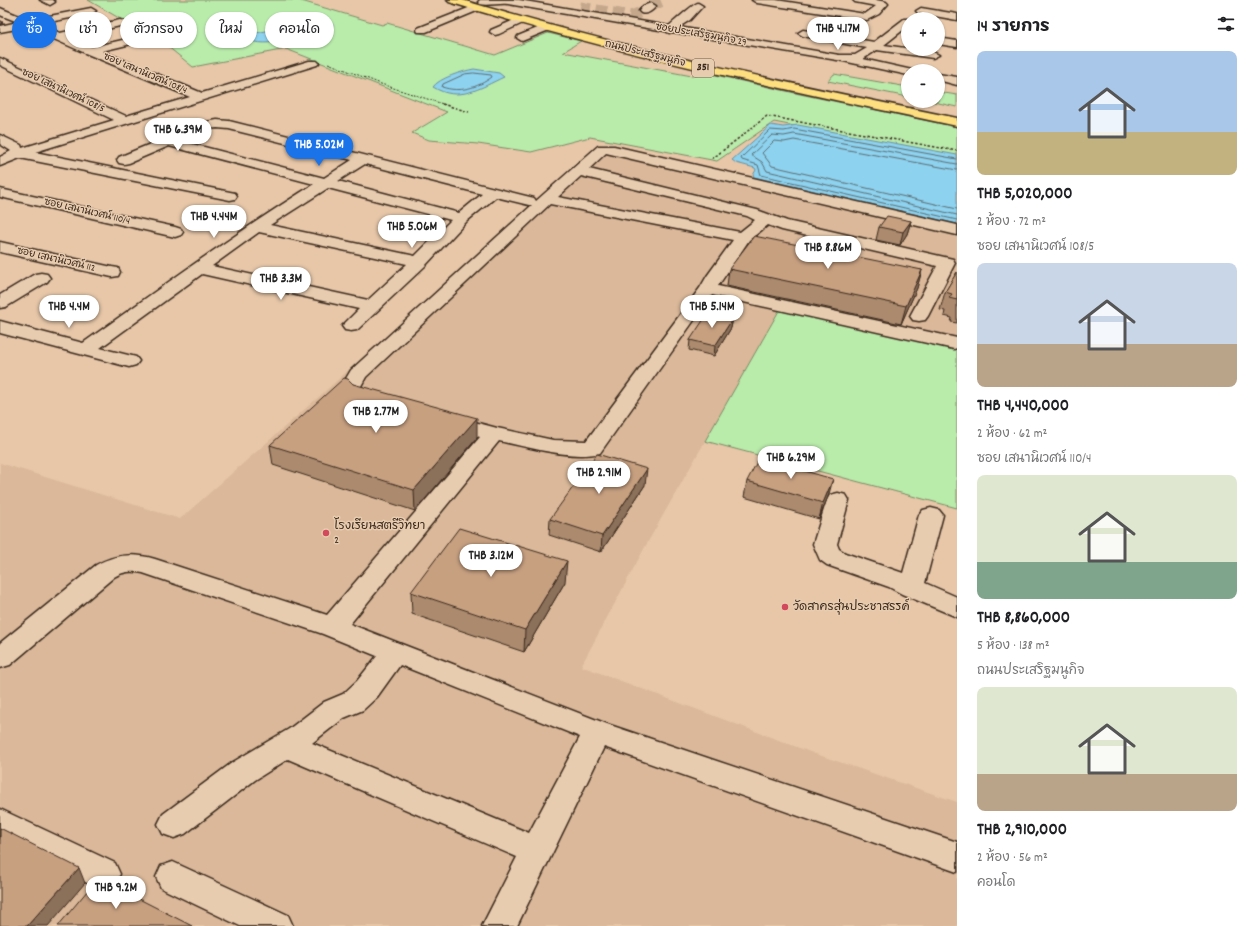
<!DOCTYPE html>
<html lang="th">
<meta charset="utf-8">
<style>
body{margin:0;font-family:Dekko,"Playpen Sans Thai",sans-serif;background:#f6f6f6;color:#202124;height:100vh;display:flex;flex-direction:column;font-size:15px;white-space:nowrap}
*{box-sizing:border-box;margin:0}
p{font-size:13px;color:#757577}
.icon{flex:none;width:22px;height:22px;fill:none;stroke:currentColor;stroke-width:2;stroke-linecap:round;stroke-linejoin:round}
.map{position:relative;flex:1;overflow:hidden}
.panel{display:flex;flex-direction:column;background:#fff;width:300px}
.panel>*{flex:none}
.banner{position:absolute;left:12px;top:12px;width:380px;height:36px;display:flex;gap:8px}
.buttons{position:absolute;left:901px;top:12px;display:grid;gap:8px}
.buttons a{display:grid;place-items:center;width:44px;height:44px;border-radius:50%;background:#fff;box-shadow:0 1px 3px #0004;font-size:20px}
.price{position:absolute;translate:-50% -34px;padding:0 9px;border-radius:14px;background:#fff;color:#222;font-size:13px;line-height:26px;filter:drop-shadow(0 1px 2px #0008)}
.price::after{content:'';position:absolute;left:50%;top:24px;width:12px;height:9px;margin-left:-6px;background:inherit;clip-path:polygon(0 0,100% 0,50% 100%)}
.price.active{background:#1a73e8;color:#fff}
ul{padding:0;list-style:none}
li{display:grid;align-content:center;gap:8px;height:212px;padding:0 20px}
li span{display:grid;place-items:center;height:124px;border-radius:8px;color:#555}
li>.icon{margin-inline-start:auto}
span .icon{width:72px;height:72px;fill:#fffc;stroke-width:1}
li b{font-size:17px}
h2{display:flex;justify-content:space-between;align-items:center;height:48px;padding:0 20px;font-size:17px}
.pill{padding:0 14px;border-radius:18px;background:#fff;box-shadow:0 1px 3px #0004;font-size:14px;line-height:36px}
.pill.active{background:#1a73e8;color:#fff}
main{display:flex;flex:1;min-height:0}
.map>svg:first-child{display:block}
.built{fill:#dab899}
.green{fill:#b9ebab;stroke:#7a8a64}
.water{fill:#8dd2ef;stroke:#6c8f9b}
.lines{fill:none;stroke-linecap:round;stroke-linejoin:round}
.shore{stroke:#5c6d72;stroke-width:1}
.minor-tunnel{stroke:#c5a88c;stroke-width:11;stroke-dasharray:11 5.5;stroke-linecap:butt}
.minor-casing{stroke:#3b2a1e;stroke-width:3}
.major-casing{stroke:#3b2a1e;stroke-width:3}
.path-far1{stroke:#3b2a1e;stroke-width:1;stroke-dasharray:2 1.5;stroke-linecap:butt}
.path{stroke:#3b2a1e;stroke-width:1.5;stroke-dasharray:2.5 2;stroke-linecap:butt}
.minor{fill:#e8ccaf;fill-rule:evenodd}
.major{fill:#fedf80;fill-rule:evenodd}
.wall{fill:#ab8a6e;stroke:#3b2a1e}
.shaded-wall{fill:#8b705a;stroke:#3b2a1e}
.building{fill:#c7a080;stroke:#3b2a1e}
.poi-dot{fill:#d1495b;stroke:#e8ccaf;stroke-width:1.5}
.labels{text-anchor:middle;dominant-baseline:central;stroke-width:3;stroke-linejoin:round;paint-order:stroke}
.far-street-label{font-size:10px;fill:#3b2a1e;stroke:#e8ccaf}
.shield{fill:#e8ccaf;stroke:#6f5b4a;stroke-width:1}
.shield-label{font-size:11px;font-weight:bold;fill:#3b2a1e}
.poi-label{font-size:12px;fill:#3b2a1e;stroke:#e8ccaf;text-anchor:start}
</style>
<main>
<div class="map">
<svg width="957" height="926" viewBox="0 0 957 926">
<rect width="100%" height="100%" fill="#e7c7a8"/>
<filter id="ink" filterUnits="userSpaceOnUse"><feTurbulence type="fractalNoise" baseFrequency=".025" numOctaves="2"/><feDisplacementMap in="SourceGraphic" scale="8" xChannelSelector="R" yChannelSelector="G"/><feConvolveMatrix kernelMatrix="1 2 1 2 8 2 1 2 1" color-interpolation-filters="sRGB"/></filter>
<g filter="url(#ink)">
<path class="built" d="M 599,144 L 957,226 L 957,347 L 780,309 L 645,547 L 581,666 L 810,752 L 957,802 L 957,926 L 0,926 L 0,463 L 180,519 L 322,394 Z"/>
<path class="green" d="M 88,0 L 298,0 L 382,25 L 387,23 L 495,55 L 548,33 L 581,41 L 563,52 L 692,76 L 702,72 L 795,93 L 957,127 L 957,158 L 774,122 L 717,161 L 590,137 L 531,152 L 478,144 L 429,140 L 412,133 L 447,112 L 286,49 L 193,67 L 167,46 Z
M 834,74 L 908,87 L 908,97 L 828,81 Z
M 938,92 L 957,95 L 957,107 L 929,101 L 938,101 Z
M 780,309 L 957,347 L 957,508 L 705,441 Z"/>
<path class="water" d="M 311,22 L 333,24 L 333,26 L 328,29 C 306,35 267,50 246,39 L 249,36 L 256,33 Z
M 474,69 L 499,73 L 504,77 C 480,88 459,103 433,87 C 439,78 463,71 474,69 Z
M 771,125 L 783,127 L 798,125 L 957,155 L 957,224 L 754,177 L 753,175 L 756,170 L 755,168 L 736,163 L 732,160 Z"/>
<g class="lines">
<path class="shore" d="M 300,28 L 302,29 L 301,32 L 268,37 L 269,34 Z
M 474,73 L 491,75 L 492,77 C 477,88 460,93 442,87 L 443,84 L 465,74 Z
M 957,159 L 794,129 L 784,131 L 770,130 L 741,158 L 742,160 L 758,165 L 761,175 L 957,220
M 957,164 L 794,134 L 784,136 L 772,135 L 751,155 L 762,162 L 767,171 L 957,215
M 957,170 L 794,140 L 784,142 L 774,141 L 762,153 L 772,166 L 957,209"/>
<path class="minor-tunnel" d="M 651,6 L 665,0
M 580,7 L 631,16 L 644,11"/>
<defs>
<path id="minor" d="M 40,0 L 53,0 L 55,2 L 50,5 Z
M 480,0 L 519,0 L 669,26 C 675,21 693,4 698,3 L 703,6 L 701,8 L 690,20 L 679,27 L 839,55 L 855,55 L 867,48 L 803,36 L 798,33 L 803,30 L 874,42 L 904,19 L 912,19 L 908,19 L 908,26 L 884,45 L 933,52 L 939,55 L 933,58 L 877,50 L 863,59 L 912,70 L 913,71 L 908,71 L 908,75 L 843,61 L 672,32 L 669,33 L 665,31 L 508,4 C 499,3 488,6 480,4 L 478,2 Z
M 752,0 L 776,0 L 865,14 L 876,6 L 855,2 L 853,0 L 876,0 L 886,2 L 888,4 L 879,14 L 867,20 L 757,3 Z
M 651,3 L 656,6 C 652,11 647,15 641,13 L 639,11 L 643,6 Z
M 476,5 L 481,8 L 479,10 L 426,32 L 418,32 L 417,30 L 418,28 Z
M 0,8 L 29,20 L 91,8 L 96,11 L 91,14 L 39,24 L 60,33 L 120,20 L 124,21 L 125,23 L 124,25 L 70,38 L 92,47 L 144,35 L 148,36 L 149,38 L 148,40 L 102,51 L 202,93 L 309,61 L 317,61 L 319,63 L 317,65 L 35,152 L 230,192 L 235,193 L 237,196 L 235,199 L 230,200 L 20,158 L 0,166 L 0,157 L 11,151 L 0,144 L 0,135 L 21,145 L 22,148 L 114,120 L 0,65 L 0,58 L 126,116 L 190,97 L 85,53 L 27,27 L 0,32 L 0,26 L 18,22 L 0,15 Z
M 921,8 L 957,14 L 957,20 L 918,13 L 916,11 Z
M 519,18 L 523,19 L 524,21 L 523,23 L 499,34 L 495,35 L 490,32 L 491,30 Z
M 545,25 L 550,28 L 549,30 L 522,41 L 517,38 L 518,36 Z
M 938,38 L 957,41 L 957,47 L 938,44 Z
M 938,74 L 957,77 L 957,85 L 938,80 Z
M 217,120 L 229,121 L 534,198 L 536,201 L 598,146 L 614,146 L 957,225 L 957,235 L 606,153 L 589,169 L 757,210 L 787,221 L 953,259 L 955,263 L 928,316 L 925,320 L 919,321 L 913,320 L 910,316 L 937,266 L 782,230 L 768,225 L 749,240 L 718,286 L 957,338 L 957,348 L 954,349 L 712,295 L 600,453 C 571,460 528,447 499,441 L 350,624 L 607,724 L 957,842 L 957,872 L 604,747 L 517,926 L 482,926 L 517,857 L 288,759 L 255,780 L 185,834 L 174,838 L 163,834 L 158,824 L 163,814 L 233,762 L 289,729 L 324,702 L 343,694 L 357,681 L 377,656 L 323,634 L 143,573 C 131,571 124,571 114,577 L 10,665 L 0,668 L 0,643 L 96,565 C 116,554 134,553 155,559 L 327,615 L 480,437 L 441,425 L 438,421 L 441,417 L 448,415 L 497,428 L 553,440 L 586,441 L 700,288 L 707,276 L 733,240 L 550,204 L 366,377 L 361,386 L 369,394 L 379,397 L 382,401 L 379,405 C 363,409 350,400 341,387 L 351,370 L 532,205 L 529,205 L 496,197 L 467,221 L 425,266 L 357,330 L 351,331 L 345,330 L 342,326 L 359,309 L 202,274 L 100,348 L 136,357 L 139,361 L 136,365 L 129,367 L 0,333 L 0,321 L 83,343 C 159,289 234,234 314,184 L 169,146 L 129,163 L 124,164 L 119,163 L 117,160 L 119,157 L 201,123 ZM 217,128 L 229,129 L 352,160 L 324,178 L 181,141 L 209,129 ZM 365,164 L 482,194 L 459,213 L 338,181 ZM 581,176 L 747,216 L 755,220 L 740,232 L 558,197 ZM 328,188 L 451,220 L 415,256 L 270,225 ZM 259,232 L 407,264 L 368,300 L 212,266 ZM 400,665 L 580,737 L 529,833 L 312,743 L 344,718 L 363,710 L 377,697 Z
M 0,189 L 175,227 L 181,229 L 183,232 L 181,235 L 175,237 L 0,197 Z
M 0,242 L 112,267 L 118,268 L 120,272 L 118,276 L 112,277 L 0,252 Z
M 41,273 L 47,274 L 50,278 L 47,282 L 6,307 L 0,308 L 0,295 L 35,274 Z
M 838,493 L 846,495 L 849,500 L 837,544 L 839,549 L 845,553 L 903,573 L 919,515 L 923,510 L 931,508 L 939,510 L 943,515 L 925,583 L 957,597 L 957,617 L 902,594 L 889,587 L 827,565 L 820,560 L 813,544 L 827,500 L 830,495 Z
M 0,809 L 115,863 L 120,874 L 115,885 L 103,889 L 91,885 L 0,838 Z
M 173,862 L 288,915 L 293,926 L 240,926 L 161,888 L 156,877 L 161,866 Z"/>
<path id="major" d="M 447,0 L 462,0 C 625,49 791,84 957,118 L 957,126 C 786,90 616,54 449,2 Z"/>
</defs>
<use href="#minor" class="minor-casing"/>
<use href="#major" class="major-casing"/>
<path class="path-far1" d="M 328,63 L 381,84 L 446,105"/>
<path class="path" d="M 442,104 L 469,112
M 712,159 L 767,116 L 957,151"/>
<use href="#minor" class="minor"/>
<use href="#major" class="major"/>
</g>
<path class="wall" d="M 911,221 L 907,234 L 900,245 L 876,240 L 879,227 Z
M 729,269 L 922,270 L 917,288 L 901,324 L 727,286 Z
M 957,272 L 957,323 L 951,322 L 952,318 L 944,316 L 945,311 L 940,310 L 945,292 Z
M 733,318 L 731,328 L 714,356 L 689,350 L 690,340 Z
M 353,384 L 477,438 L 415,511 L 273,465 L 270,445 Z
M 747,481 L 829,494 L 819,519 L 744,497 Z
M 645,485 L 601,552 L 549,535 L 550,519 Z
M 565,582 L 524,652 L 412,614 L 411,592 Z"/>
<path class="shaded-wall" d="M 0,21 L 2,21 L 3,24 L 0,24 Z
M 911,221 L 907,234 L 900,245 L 903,232 Z
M 922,270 L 917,288 L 901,324 L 906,306 Z
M 733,318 L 731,328 L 714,356 L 715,346 Z
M 477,418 L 477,438 L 415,511 L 414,490 Z
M 647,469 L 645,485 L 601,552 L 602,536 Z
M 833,479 L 829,494 L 819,519 L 823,503 Z
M 567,561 L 565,582 L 524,652 L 525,630 Z
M 79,868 L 85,883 L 48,926 L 27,926 Z"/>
<path class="building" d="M 887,216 L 911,221 L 903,232 L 879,227 Z
M 754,236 L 922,270 L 906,306 L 729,269 Z
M 957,272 L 957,300 L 949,298 L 952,294 L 945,292 Z
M 708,313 L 733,318 L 715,346 L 690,340 Z
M 344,378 L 348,379 L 353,384 L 477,418 L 414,490 L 270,445 Z
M 597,454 L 647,469 L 602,536 L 550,519 Z
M 759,458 L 833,479 L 823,503 L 747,481 Z
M 459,528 L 567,561 L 525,630 L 411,592 Z
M 0,828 L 79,868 L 27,926 L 0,926 Z
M 98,878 L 192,926 L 58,926 Z"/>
</g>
<g class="poi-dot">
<circle cx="326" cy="533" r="4"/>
<circle cx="785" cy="607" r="4"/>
</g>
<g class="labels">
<g class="far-street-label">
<text transform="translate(701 35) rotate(10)">ซอยประเสริฐมนูกิจ 29</text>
<text transform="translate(645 54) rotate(14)">ถนนประเสริฐมนูกิจ</text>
<text transform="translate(145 74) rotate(23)">ซอย เสนานิเวศน์ 108/4</text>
<text transform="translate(63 91) rotate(25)">ซอย เสนานิเวศน์ 108/5</text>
<text transform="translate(87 212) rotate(13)">ซอย เสนานิเวศน์ 110/4</text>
<text transform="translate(56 260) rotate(13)">ซอย เสนานิเวศน์ 112</text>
</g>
<rect class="shield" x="692" y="59" width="22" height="18" rx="3"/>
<g class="shield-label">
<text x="703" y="68">351</text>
</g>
<g class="poi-label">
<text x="334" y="526">โรงเรียนสตรีวิทยา<tspan x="334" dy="14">2</tspan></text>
<text x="793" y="607">วัดสาครสุ่นประชาสรรค์</text>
</g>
</g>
</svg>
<div class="buttons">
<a>+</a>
<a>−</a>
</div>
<b class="price" style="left:838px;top:51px">THB 4.17M</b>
<b class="price" style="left:178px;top:152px">THB 6.39M</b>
<b class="price active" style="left:319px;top:167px">THB 5.02M</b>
<b class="price" style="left:214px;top:239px">THB 4.44M</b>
<b class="price" style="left:412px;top:249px">THB 5.06M</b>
<b class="price" style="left:828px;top:270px">THB 8.86M</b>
<b class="price" style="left:281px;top:301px">THB 3.3M</b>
<b class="price" style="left:69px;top:329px">THB 4.4M</b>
<b class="price" style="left:712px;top:329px">THB 5.14M</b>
<b class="price" style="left:376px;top:434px">THB 2.77M</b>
<b class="price" style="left:791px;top:480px">THB 6.29M</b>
<b class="price" style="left:599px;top:495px">THB 2.91M</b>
<b class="price" style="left:491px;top:578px">THB 3.12M</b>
<b class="price" style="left:116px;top:910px">THB 9.2M</b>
<div class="banner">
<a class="pill active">ซื้อ</a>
<a class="pill">เช่า</a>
<a class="pill">ตัวกรอง</a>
<a class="pill">ใหม่</a>
<a class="pill">คอนโด</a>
</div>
</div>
<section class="panel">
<h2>14 รายการ<svg class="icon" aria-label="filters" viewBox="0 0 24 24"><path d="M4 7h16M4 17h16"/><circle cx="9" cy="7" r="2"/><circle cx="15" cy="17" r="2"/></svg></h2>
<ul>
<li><span style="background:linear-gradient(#a9c7e8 65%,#c2b280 0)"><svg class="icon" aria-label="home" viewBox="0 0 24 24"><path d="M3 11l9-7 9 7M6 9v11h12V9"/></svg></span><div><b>THB 5,020,000</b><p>2 ห้อง · 72 m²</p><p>ซอย เสนานิเวศน์ 108/5</p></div></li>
<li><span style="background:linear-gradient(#c9d6e8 65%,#b9a48a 0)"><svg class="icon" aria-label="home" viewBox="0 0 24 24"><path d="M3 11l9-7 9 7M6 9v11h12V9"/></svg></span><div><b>THB 4,440,000</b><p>2 ห้อง · 62 m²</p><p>ซอย เสนานิเวศน์ 110/4</p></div></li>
<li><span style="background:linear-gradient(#dfe7d0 70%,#7fa58c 0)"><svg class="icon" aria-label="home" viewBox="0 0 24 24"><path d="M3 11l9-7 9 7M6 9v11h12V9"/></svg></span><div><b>THB 8,860,000</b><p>5 ห้อง · 138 m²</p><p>ถนนประเสริฐมนูกิจ</p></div></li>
<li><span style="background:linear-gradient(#dfe7d0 70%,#b9a48a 0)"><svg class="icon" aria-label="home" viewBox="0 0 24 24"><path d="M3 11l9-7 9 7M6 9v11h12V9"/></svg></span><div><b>THB 2,910,000</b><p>2 ห้อง · 56 m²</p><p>คอนโด</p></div></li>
</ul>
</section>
</main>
